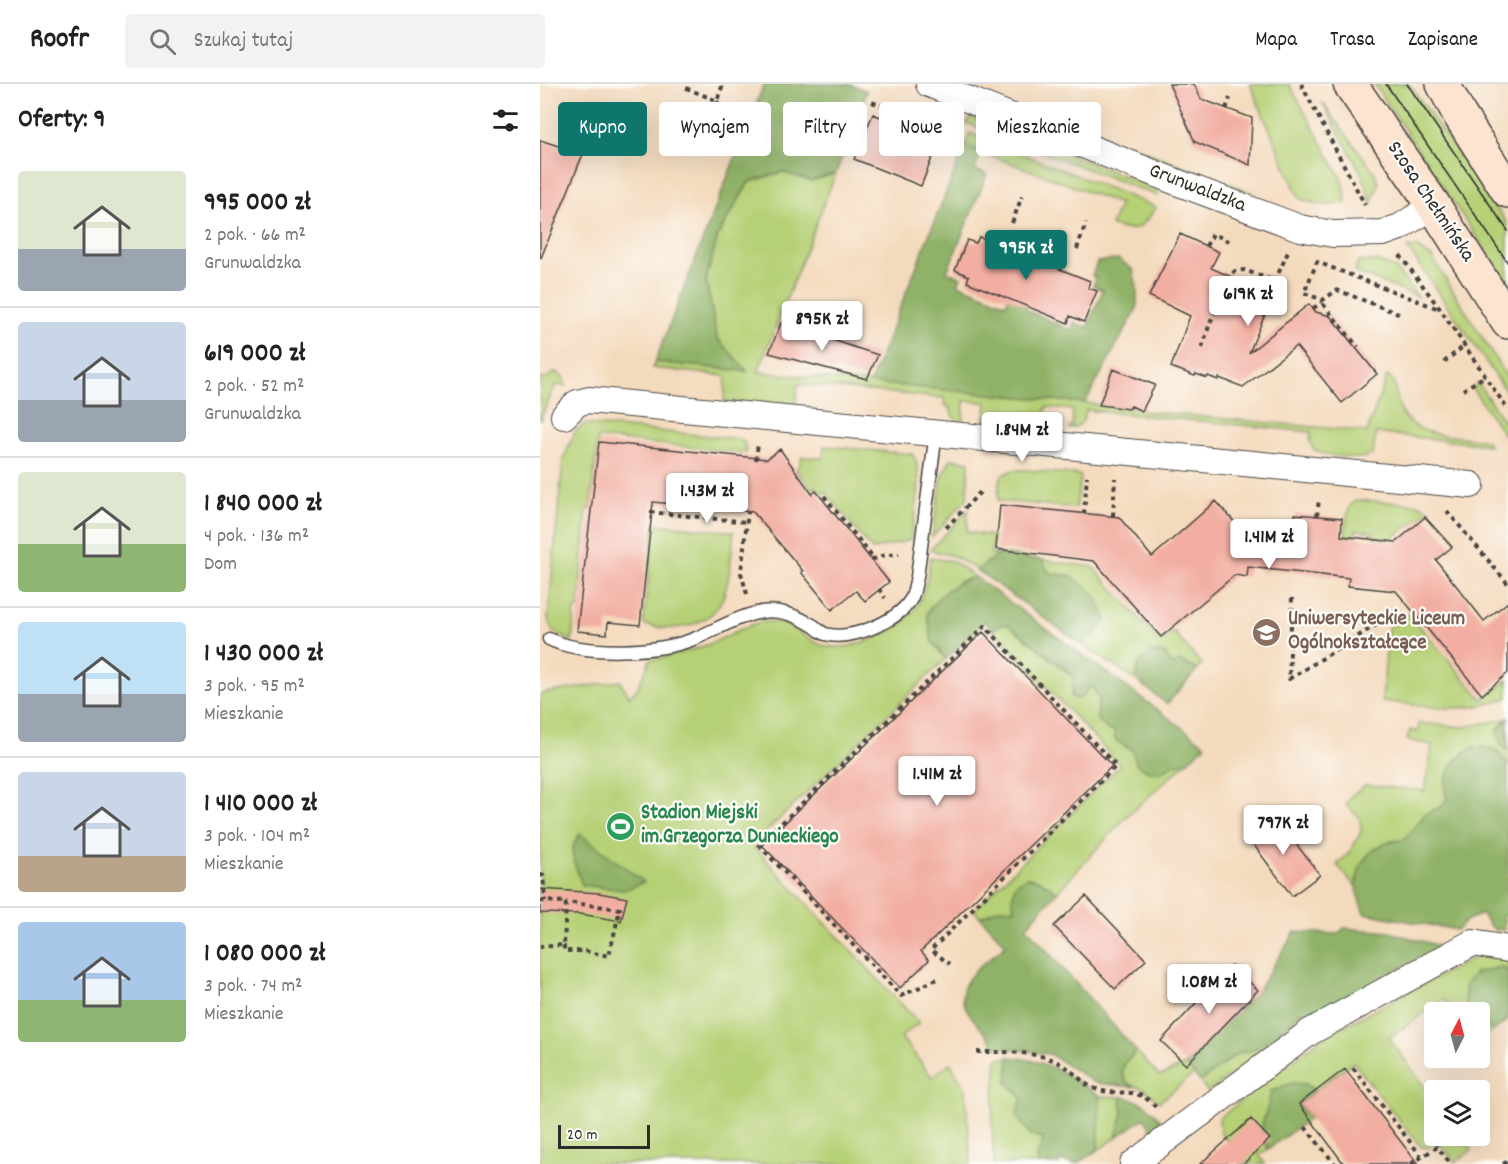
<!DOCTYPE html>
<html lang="pl">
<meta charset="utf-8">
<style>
body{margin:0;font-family:Dekko,sans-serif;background:#f2f2f2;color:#222;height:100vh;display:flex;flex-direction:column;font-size:22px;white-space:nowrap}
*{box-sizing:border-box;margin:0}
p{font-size:20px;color:#767676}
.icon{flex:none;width:33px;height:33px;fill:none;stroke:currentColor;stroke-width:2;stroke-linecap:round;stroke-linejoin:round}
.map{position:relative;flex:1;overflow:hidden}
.side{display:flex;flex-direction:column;background:#fff;width:540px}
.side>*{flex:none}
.hud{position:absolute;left:18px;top:18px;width:570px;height:54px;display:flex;gap:12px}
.needle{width:39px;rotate:6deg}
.controls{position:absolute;left:884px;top:918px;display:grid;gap:12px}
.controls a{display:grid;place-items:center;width:66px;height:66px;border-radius:6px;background:#fff;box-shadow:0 6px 24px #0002;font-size:30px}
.scale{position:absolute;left:18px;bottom:15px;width:92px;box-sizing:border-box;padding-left:6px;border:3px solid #2b2b2b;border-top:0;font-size:16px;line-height:21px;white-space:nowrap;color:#2b2b2b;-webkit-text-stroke:4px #fdfcf7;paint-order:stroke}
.price{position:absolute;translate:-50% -51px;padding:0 14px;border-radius:6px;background:#fff;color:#222;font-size:20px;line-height:39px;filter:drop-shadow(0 2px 3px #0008)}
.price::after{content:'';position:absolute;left:50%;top:36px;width:18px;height:14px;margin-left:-9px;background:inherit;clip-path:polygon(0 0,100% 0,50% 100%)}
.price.current{background:#0f766e;color:#fff}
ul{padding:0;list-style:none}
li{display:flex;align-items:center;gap:18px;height:150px;padding:0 18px}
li+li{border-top:2px solid #e0e0e0}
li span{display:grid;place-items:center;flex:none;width:168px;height:120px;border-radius:6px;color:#555}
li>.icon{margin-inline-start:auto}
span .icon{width:72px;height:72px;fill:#fffc;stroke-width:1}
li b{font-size:26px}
h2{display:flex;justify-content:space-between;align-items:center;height:72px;padding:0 18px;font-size:26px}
.tag{padding:0 21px;border-radius:6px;background:#fff;box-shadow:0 6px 24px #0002;font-size:21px;line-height:54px}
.tag.current{background:#0f766e;color:#fff}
header{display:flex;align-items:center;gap:36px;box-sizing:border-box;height:84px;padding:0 30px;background:#fff;border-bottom:2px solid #e0e0e0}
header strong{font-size:28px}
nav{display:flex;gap:33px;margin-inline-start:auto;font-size:21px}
.search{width:420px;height:54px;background:#f2f2f2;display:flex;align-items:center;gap:15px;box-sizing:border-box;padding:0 21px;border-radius:6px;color:#767676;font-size:22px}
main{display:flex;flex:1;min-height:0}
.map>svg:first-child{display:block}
.green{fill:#b6d076;stroke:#707e50;stroke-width:1.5}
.forest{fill:#90b267;stroke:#5e6e49;stroke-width:1.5}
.building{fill:#f2aea2}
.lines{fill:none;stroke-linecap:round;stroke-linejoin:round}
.lane-casing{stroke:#494541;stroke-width:15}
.street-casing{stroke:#494541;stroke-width:28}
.secondary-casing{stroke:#494541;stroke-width:36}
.path{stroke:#494541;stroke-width:4;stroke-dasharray:4.5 4.5;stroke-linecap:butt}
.lane{stroke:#fff;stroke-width:12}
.street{stroke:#fff;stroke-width:26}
.secondary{stroke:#fde4d1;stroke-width:33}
.tram{stroke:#2b2b2b;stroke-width:1.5}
.labels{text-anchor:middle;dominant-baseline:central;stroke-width:4.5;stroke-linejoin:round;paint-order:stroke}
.street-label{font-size:21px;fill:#2b2b2b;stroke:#fdfcf7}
.education-label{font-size:21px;font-weight:bold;fill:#785e54;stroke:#fdfcf7;text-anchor:start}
.leisure-label{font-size:21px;font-weight:bold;fill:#27864d;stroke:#fdfcf7;text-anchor:start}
</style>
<header>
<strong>Roofr</strong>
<div class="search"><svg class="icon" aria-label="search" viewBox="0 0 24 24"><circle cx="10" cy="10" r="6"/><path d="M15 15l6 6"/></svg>Szukaj tutaj</div>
<nav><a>Mapa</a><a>Trasa</a><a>Zapisane</a></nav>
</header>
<main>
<section class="side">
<h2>Oferty: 9<svg class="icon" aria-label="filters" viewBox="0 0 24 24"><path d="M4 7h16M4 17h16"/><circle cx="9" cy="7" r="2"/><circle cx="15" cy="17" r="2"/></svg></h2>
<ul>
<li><span style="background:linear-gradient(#dfe7d0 65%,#9aa5b1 0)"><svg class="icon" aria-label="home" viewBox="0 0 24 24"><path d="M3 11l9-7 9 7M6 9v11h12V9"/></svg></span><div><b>995 000 zł</b><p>2 pok. · 66 m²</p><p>Grunwaldzka</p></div></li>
<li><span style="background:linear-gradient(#c9d6e8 65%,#9aa5b1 0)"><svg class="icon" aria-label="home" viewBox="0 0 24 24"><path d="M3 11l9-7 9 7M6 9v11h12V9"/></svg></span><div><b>619 000 zł</b><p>2 pok. · 52 m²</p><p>Grunwaldzka</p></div></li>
<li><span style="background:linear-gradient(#dfe7d0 60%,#8fb573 0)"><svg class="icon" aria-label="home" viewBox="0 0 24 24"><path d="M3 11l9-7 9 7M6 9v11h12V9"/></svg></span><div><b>1 840 000 zł</b><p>4 pok. · 136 m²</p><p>Dom</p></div></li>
<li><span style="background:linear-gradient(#bfe0f5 60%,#9aa5b1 0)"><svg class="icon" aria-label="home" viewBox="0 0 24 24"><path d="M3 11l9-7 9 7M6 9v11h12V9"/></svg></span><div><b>1 430 000 zł</b><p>3 pok. · 95 m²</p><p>Mieszkanie</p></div></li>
<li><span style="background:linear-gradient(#c9d6e8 70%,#b9a48a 0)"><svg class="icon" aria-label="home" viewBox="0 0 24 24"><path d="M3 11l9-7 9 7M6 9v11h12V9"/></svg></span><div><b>1 410 000 zł</b><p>3 pok. · 104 m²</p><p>Mieszkanie</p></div></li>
<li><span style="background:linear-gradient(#a9c7e8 65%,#8fb573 0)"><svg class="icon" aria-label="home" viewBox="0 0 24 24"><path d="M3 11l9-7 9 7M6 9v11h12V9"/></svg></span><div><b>1 080 000 zł</b><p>3 pok. · 74 m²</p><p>Mieszkanie</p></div></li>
</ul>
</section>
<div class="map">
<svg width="968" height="1080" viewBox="0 0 968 1080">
<rect width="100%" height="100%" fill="#fdfcf7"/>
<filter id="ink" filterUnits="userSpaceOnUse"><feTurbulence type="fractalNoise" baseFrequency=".0167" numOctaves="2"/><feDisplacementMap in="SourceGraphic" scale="12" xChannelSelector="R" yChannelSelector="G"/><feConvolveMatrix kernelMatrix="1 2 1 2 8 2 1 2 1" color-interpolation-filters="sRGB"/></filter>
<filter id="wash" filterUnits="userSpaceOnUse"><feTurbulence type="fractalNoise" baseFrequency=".008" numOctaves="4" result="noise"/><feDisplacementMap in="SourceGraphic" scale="24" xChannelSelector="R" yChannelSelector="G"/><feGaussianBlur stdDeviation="1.35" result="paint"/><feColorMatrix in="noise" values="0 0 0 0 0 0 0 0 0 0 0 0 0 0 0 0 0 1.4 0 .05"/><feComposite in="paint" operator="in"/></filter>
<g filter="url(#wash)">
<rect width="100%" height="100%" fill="#f4dabd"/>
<path class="green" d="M 710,0 L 749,0 L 799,90 L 805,105 L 806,119 C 788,123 776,121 759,114 Z
M 834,0 L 869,0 L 968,140 L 968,200 Z
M 782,18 L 835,89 L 839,100 L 831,120 L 823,92 Z
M 431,33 L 618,105 L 618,112 L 426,39 Z
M 430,49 L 616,123 C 604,142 596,152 571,141 L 580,120 L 441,68 L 425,61 Z
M 589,61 L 713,109 L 712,113 L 585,64 Z
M 242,88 L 271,97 L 296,89 L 218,288 L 545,319 L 589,325 L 591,322 L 602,327 L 827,348 L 847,292 L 854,297 C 856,309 858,324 865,333 C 883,355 921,352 946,356 L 949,361 L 836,349 L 833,370 C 823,378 783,372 773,365 L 770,357 L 771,348 L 546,326 C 544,338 542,342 529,345 L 529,342 L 532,342 L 533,326 L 506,323 L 504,339 L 508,340 L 508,344 L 445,337 L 447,318 L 424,317 L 423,337 C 413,336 412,332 410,324 L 405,321 L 404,314 L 258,300 L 255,324 L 184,317 L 186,292 L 112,284 L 115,278 L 206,287 L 177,254 L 166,196 L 178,151 L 209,98 Z
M 867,163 L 877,164 L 892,173 L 968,295 L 968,310 Z
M 836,177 L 855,184 L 878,213 L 815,188 L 818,178 Z
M 16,288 L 23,293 L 26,302 L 15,301 L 0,337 L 0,294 L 4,295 Z
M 938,299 L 968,344 L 968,356 L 932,304 Z
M 44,340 L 200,355 L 205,360 L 206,369 L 58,354 L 50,425 L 47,425 L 38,525 L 35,525 L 32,557 L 13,548 L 8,534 L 23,376 L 35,348 Z
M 284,362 L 372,370 C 386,386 374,434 371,455 C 359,461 345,461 332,466 L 285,407 L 282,410 L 275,402 L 272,405 L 256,386 L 259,382 L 262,373 L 283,374 Z
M 411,375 L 429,378 L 427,415 L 392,453 L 402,392 Z
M 473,386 L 486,386 L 541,391 L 536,424 L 458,417 L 459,399 L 462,391 Z
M 816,416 L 878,420 L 890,426 L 851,455 L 834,453 L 834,448 L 816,446 L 815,452 L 805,451 C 807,438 805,424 816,416 Z
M 428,426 L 427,448 L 453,452 L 451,470 L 459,470 L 437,486 L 414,472 L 390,466 Z
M 114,440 L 194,448 C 191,469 191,493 183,513 C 170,544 131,549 103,540 Z
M 390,474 L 412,477 L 435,493 L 419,497 L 392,557 L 406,575 L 212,761 L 379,939 L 361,953 L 392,993 L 410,979 L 425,1003 L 431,1080 L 0,1080 L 0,610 L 80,597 L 89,612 L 97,605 L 110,576 C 131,572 152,567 172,559 C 186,553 208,540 222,538 C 254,534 262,557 285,562 C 299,565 317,561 330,556 C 372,541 386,517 390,474 Z
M 502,476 L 553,483 L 620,557 L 634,548 L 662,581 L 657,586 L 640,577 L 631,581 L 598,580 L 596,596 L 541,560 L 558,546 L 532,492 L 509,489 Z
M 869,530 L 942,615 L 968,596 L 968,614 C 923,631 888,622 842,617 L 848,544 Z
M 461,540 L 469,541 L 547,604 L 553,604 L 559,614 L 557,635 L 575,647 L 584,662 L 592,666 L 622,688 L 632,681 L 648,677 L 587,732 L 517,808 L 501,797 L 475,826 L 461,824 L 440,833 L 434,826 L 580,681 L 453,546 Z
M 966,635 L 957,647 L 962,662 L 968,666 L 968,681 L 956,666 L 905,709 L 907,716 L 901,723 L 886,729 L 864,756 L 850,757 L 816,795 L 817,804 L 797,781 L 809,769 L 821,748 L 820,734 L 806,721 L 811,712 L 826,701 L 885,707 L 892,661 L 867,656 L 870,646 L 878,648 L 879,639 L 924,643 Z
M 939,871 L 968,873 L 968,886 L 960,883 L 925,919 L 933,928 L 916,928 L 904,915 L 849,954 L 894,1016 L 894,1052 L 920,1052 L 932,1066 L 915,1078 L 897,1057 L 888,1064 L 881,1063 L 813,978 L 775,1007 L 766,1000 C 738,1016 710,1028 728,1065 L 719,1071 L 725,1080 L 705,1080 L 680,1048 L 679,1034 L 783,953 Z
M 761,927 L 772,930 L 668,1008 L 660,998 L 698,969 L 714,966 L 747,941 Z
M 939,934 L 953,947 L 940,956 L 939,955 Z
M 596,967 L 619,992 L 646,981 L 654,990 L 619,1018 C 614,1014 609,1008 604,1005 C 590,1000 589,1004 582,988 L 585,979 Z
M 469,973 L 467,998 L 482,1014 L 504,1055 L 497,1072 L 499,1080 L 454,1080 L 452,1037 L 457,975 Z
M 560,1012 L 581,1013 L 583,1029 L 576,1054 L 558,1066 Z"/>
<path class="forest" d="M 224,0 L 309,0 L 327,7 L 296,89 L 271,97 L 242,88 L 209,98 L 178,151 L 166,196 L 177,254 L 207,287 L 115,278 Z
M 425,61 L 441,68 L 435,86 L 447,90 L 407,188 L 421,193 L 418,200 L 466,220 L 468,214 L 487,221 L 486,226 L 531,246 L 534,238 L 547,244 L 563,206 L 553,202 L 556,194 L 552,192 L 557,178 L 579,175 L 593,186 L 597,203 L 597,224 L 545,319 L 330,299 Z
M 459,470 L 502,476 L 509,489 L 532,492 L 557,513 L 567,536 L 558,546 L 541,560 L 437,486 Z
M 435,493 L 666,661 L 648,677 L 632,681 L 622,688 L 611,688 L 597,681 L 592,666 L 575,656 L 575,647 L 568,646 L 557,635 L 559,614 L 553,604 L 547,604 L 544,612 L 538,615 L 531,612 L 534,595 L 530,589 L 469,541 L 461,540 L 453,546 L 445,537 L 406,575 L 392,557 L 387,529 C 400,509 412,500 435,493 Z
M 611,568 L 625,569 L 631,581 L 640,577 L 657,586 L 627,620 L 596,596 L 598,580 Z
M 968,634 L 968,666 L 962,662 L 957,647 Z
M 936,662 L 956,666 L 968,681 L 968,829 L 964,833 L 964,846 L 956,846 L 949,841 L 942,830 L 927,836 L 917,846 L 824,829 C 807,792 822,759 864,756 L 886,729 L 901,723 L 907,716 C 900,691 915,672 936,662 Z
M 40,750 L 104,798 L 84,806 L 42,801 C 36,781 25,768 40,750 Z
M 487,793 L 501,797 L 517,808 L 486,843 L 596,967 L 585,979 L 582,988 L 585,997 L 593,1003 L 555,999 L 510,970 L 456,963 C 448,950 435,940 427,926 C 409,899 448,877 466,861 L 440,833 L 461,824 L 475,825 L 472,815 L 475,801 Z
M 804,844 L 849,848 L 903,863 L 772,930 L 761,927 L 747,941 L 714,966 L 698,969 L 660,998 L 646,981 L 718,906 L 755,848 L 798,850 Z
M 961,883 L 968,886 L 968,936 L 953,947 L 939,934 L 939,928 L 933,928 L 925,919 L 925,901 L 935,889 Z
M 469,973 C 509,976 528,991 560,1012 L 558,1066 L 536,1080 L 520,1077 L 519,1080 L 499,1080 L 497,1072 L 504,1055 L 490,1050 L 476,1032 L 482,1014 L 467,998 Z
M 752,999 L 766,1000 L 775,1007 L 758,1020 L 770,1034 L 728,1065 C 714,1037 729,1033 731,1007 Z
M 581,1013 C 603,1015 613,1026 625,1042 L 616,1052 L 604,1034 L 576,1054 L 583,1029 Z"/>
<g id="blocks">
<path class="building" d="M 629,0 L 654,0 L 661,15 L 712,34 L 710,81 L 655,58 Z
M 333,30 L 399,56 L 381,102 L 314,75 Z
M 0,56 L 43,70 L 1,174 L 0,173 Z
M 640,150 L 679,168 L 671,184 L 733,211 L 709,269 L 769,220 L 776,228 L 790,232 L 837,290 L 802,319 L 756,262 L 703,303 L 679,294 L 678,296 L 668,292 L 667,294 L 656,290 L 655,292 L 631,283 L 650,232 L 609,212 Z
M 439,153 L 550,197 L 548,204 L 557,207 L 544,238 L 530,232 L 528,239 L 427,198 L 429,192 L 415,186 L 427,156 L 436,159 Z
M 241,239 L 338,271 L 327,295 L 229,269 Z
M 573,285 L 615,301 L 602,327 L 591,322 L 589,325 L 559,321 Z
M 59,358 L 227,375 L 240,365 L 272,410 L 276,407 L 349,498 L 325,517 L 316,507 L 292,526 L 261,488 L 263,487 L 213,428 L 113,418 L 100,541 L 68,538 L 67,550 L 37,547 Z
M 676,417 L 697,441 L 753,446 L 755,430 L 802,434 L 801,452 L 856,458 L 885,433 L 912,463 L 896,476 L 944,537 L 968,518 L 968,589 L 942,611 L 856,507 L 808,502 L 809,494 L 708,483 L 707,493 L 695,491 L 621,553 L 554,477 L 456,465 L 460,421 L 579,433 L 612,473 Z
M 443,548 L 572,682 L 381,867 L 389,876 L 360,904 L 222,761 Z
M 734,731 L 780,791 L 752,812 L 707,752 Z
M 0,805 L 59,809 L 87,814 L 81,837 L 40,830 L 0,829 Z
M 546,812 L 606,876 L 575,905 L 514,842 Z
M 691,881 L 718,906 L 646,981 L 621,957 Z
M 805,985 L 878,1080 L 804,1080 L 759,1020 Z
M 711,1035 L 730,1055 L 703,1080 L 660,1080 Z"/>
</g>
</g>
<g filter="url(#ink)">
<use href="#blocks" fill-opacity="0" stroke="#494541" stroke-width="1.5"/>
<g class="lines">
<defs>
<path id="lane" d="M 9,555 C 44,572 118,569 154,555 C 176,546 198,532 222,528 C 241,525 257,532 274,542 C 277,545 281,548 285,550 C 311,557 357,538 371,515 C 374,510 375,500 377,493 L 396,349"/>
<path id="street" d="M 389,0 L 639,99 L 760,144 L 793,150 L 843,149 L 860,143 L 879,131 L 892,119
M 24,332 L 37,319 L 49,316 L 931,401
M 593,1080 L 770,948 L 932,859 L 968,865"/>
<path id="secondary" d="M 810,0 L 892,119 L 968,238
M 903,0 L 919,30 L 968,107"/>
</defs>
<use href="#lane" class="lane-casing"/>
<use href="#street" class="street-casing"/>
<use href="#secondary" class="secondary-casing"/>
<path class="path" d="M 761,0 L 825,121
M 146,4 L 177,17 L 183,0
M 177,17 L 189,42
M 332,18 L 379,36
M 686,25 L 690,14
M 389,52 L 393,31
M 472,139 L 482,112
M 666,162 L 673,150 L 691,158
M 482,164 L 514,177
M 537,165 L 546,139
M 860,171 L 900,225 L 968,326
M 731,203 L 735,197
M 783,220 L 818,263
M 773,224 L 783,219
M 859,230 L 797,206 L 783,216 L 764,209 L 777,178 L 899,225
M 662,264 L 670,239 L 691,191 L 695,187 L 704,186 L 735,197 L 748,168
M 904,278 L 924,262
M 923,306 L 945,292
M 216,376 L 218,359
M 284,412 L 334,475
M 907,427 L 968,500
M 110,428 L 207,438
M 544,430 L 547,392
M 573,432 L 575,394
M 777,432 L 779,415
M 406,444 L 443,405
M 332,476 L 341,472 L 359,470
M 339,505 L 345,514
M 207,510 L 201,489 L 208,428
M 752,514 L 749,595 L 854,530
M 0,792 L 3,791 L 5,817
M 0,817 L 26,818 L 24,861 L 0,863
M 24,861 L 24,867 L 44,867 L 69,872 L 80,825 L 26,818
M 397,895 L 361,912 L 219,761 L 445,542 L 576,682 L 391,866 L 410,880
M 437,968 C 466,968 501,966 526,983 C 536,990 544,1001 556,1005 C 582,1014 597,999 618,1026
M 813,984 L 881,1072
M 765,1043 L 795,1080
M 871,1080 L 897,1063 L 911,1080
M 963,1080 L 968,1077"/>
<use href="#lane" class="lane"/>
<use href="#street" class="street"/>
<use href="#secondary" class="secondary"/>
<path class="tram" d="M 846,0 L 968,179
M 867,0 L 968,147"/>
</g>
</g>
<defs>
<symbol id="university-disc" viewBox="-11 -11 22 22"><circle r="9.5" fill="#8d6e63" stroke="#fdfcf7"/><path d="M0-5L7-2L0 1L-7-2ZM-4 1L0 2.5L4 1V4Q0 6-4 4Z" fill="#fff"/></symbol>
<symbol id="stadium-disc" viewBox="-11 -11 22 22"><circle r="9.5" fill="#2e9e5b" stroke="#fdfcf7"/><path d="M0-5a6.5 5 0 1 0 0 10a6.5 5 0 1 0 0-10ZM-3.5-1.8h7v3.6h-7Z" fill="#fff"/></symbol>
</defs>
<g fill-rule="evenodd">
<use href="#university-disc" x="710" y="532" width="33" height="33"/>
<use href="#stadium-disc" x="64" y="726" width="33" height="33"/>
</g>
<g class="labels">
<g class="street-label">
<text transform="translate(657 105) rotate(21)">Grunwaldzka</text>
<text transform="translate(890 118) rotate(56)">Szosa Chełmińska</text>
</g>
<g class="education-label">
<text x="748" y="536">Uniwersyteckie Liceum<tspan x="748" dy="24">Ogólnokształcące</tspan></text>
</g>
<g class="leisure-label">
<text x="101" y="730">Stadion Miejski<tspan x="101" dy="24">im.Grzegorza Dunieckiego</tspan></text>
</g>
</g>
</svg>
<div class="controls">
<a><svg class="needle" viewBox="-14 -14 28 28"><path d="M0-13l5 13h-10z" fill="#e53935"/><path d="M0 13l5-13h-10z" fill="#767676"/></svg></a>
<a><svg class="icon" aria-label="layers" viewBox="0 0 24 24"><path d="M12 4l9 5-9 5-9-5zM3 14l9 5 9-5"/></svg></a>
</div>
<div class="scale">20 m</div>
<b class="price current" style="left:486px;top:197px">995K zł</b>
<b class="price" style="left:708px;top:243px">619K zł</b>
<b class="price" style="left:282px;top:268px">895K zł</b>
<b class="price" style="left:482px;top:379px">1.84M zł</b>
<b class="price" style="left:167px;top:440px">1.43M zł</b>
<b class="price" style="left:729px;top:486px">1.41M zł</b>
<b class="price" style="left:397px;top:723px">1.41M zł</b>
<b class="price" style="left:743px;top:772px">797K zł</b>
<b class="price" style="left:669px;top:931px">1.08M zł</b>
<div class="hud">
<a class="tag current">Kupno</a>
<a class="tag">Wynajem</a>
<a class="tag">Filtry</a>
<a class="tag">Nowe</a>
<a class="tag">Mieszkanie</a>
</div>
</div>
</main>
